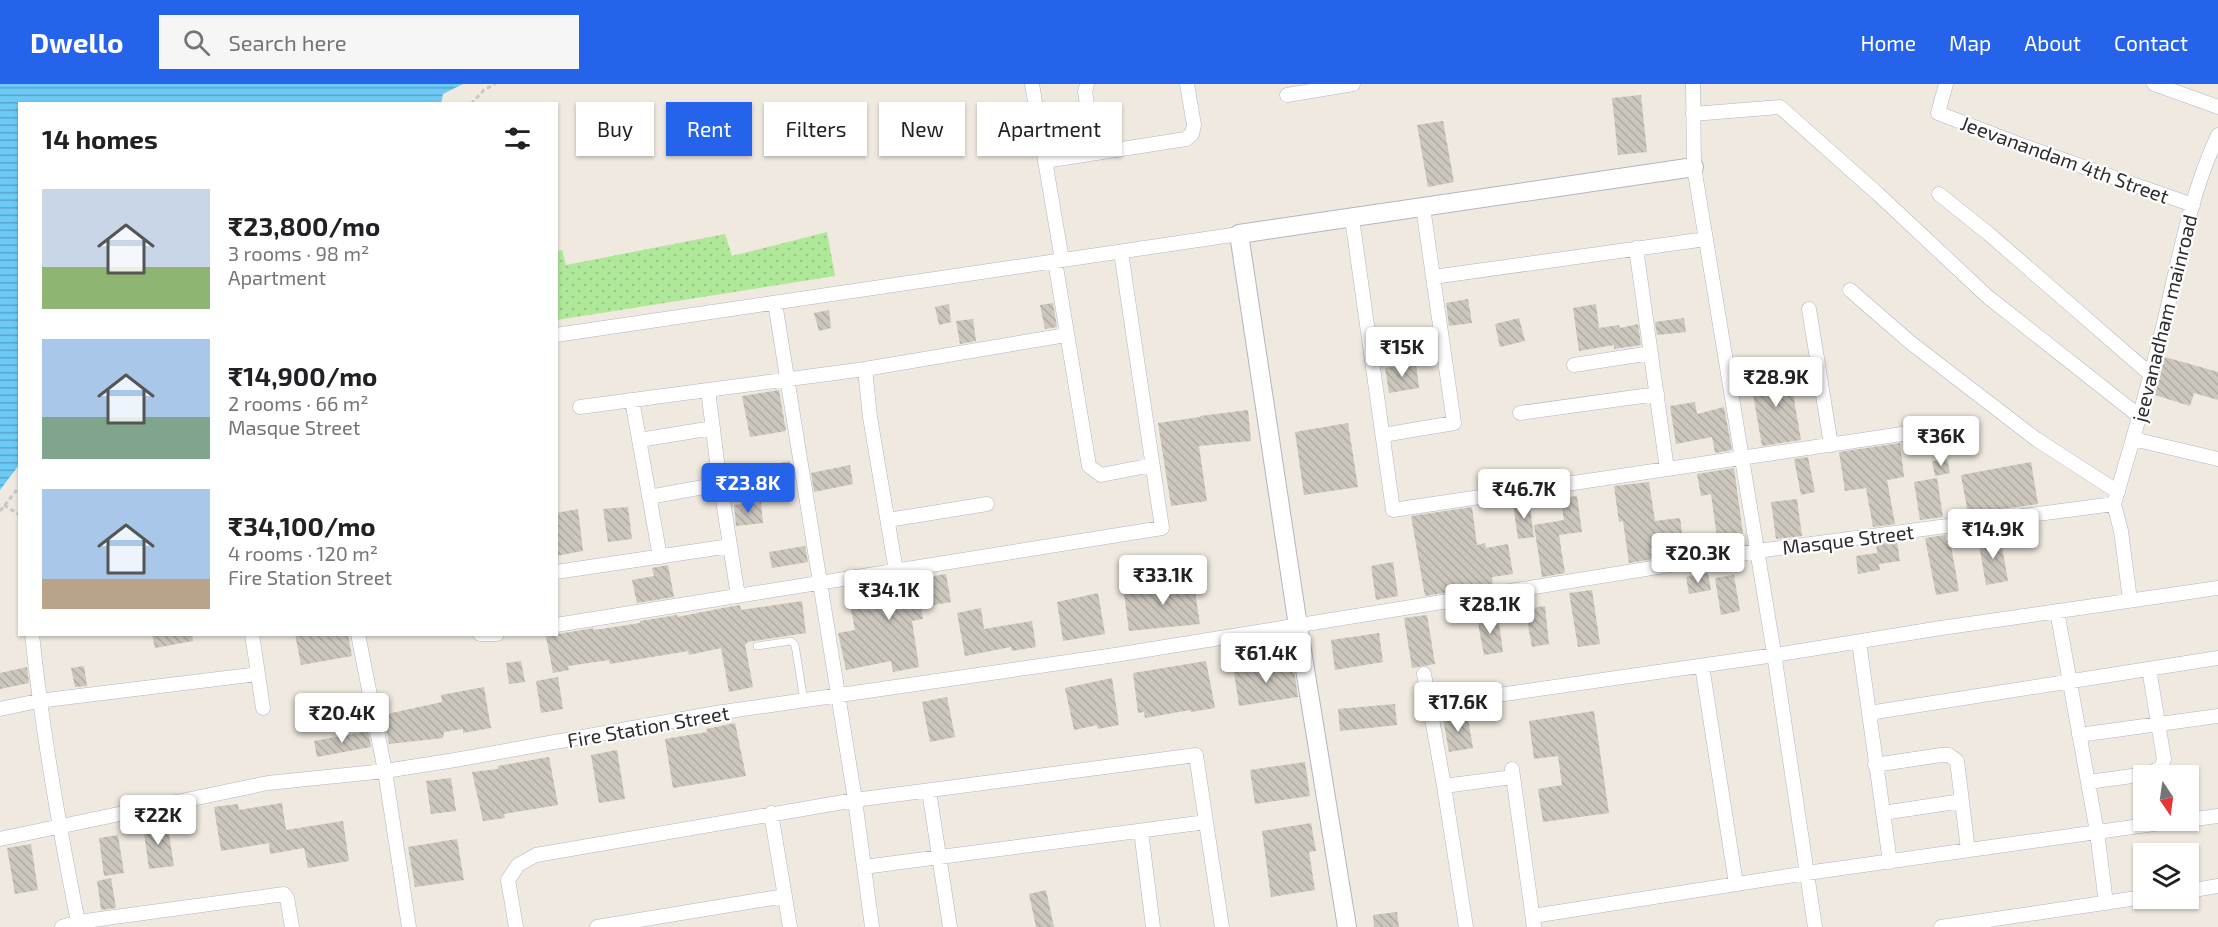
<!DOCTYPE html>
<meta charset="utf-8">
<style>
body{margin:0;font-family:"Exo 2",sans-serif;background:#f6f6f6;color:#202124;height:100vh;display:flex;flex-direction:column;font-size:22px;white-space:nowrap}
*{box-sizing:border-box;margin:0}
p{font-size:20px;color:#757577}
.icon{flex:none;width:33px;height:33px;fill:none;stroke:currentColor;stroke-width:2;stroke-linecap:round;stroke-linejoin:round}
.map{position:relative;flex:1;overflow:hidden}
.panel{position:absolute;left:18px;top:18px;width:540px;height:534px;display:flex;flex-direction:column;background:#fff;border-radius:0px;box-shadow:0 2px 4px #0004}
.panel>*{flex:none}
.hud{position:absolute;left:576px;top:18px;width:570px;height:54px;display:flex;gap:12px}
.needle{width:39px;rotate:167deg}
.tools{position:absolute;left:2133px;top:681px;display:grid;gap:12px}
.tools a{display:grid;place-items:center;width:66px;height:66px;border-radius:0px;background:#fff;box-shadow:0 2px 4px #0004;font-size:30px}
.price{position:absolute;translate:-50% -51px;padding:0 14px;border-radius:6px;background:#fff;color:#222;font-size:20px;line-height:39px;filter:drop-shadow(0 2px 3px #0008)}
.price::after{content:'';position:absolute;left:50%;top:36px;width:18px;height:14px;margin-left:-9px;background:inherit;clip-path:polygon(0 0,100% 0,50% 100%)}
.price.selected{background:#2563eb;color:#fff}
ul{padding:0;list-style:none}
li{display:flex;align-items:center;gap:18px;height:150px;padding:0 24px}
li span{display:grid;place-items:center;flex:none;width:168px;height:120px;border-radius:0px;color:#555}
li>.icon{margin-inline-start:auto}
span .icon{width:72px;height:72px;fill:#fffc;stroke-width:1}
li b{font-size:26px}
h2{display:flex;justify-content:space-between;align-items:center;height:72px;padding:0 24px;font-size:26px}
.chip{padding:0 21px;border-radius:0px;background:#fff;box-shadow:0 2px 4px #0004;font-size:21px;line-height:54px}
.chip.selected{background:#2563eb;color:#fff}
header{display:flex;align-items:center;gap:36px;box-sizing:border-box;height:84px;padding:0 30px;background:#2563eb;color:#fff}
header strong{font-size:28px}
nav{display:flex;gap:33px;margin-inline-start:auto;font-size:21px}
.search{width:420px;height:54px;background:#f6f6f6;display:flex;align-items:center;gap:15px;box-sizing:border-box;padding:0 21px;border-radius:0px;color:#757577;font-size:22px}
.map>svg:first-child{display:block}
.park{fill:url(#park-dots)}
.water{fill:url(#water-rules)}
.building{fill:url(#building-back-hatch)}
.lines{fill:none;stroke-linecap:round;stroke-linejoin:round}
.lane-casing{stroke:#b3b4c1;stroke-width:8}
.street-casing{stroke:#b3b4c1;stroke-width:15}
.secondary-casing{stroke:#b3b4c1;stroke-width:20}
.path{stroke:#c8c8c8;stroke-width:3;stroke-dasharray:4.5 3;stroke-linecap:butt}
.lane{stroke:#fff;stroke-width:7}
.street{stroke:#fff;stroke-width:14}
.secondary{stroke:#fff;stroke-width:18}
.labels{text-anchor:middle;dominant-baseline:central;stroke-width:4.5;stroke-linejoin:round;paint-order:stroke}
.street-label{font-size:20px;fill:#2d2d2d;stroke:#fff}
</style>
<header>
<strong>Dwello</strong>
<div class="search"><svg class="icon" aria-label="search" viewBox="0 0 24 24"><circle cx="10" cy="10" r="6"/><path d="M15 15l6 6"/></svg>Search here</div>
<nav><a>Home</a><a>Map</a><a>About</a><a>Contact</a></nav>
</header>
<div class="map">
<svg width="2218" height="843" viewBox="0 0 2218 843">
<defs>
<pattern id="park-dots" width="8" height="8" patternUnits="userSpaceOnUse" patternTransform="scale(1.5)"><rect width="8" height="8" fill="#b0e899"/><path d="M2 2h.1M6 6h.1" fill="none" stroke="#98c784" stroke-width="1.8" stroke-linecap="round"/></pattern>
<pattern id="water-rules" width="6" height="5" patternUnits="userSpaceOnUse" patternTransform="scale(1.5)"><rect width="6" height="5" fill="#6dcaf6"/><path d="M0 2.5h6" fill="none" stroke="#5aa4c8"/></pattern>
<pattern id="building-back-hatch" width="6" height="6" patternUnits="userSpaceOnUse" patternTransform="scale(1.5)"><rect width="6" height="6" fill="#cbc7bd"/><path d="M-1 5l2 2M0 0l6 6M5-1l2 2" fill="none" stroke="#afaba3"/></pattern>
</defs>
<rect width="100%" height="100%" fill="#efe9df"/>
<path class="park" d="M 827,148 L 835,192 L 557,236 L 557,167 L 562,166 L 566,181 L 725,150 L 732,172 Z"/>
<path class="water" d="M 0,0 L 463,0 L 443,10 L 441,20 L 20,20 L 19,381 L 0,406 Z"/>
<path class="building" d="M 1641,11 L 1647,68 L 1618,71 L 1612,14 Z
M 1443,37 L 1454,98 L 1428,103 L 1417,41 Z
M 1468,215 L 1472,239 L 1449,242 L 1446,219 Z
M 1053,219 L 1057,243 L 1045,245 L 1040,221 Z
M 949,220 L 951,238 L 939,241 L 935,223 Z
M 1596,220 L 1599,244 L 1619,241 L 1620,244 L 1638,240 L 1641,261 L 1614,265 L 1614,261 L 1579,267 L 1573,224 Z
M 829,226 L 831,244 L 819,247 L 814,229 Z
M 1519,234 L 1525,257 L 1500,263 L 1495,240 Z
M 1684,234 L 1686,248 L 1657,251 L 1655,238 Z
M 973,235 L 976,257 L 960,260 L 956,237 Z
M 2165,273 L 2218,288 L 2218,316 L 2194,309 L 2190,322 L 2155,311 Z
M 1416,280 L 1419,304 L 1389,309 L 1385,284 Z
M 1789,286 L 1801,356 L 1762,362 L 1750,293 Z
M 779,306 L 786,347 L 750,353 L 742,312 Z
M 1695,318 L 1697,330 L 1724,323 L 1732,366 L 1715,369 L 1712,353 L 1676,360 L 1670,322 Z
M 1248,326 L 1251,357 L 1199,362 L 1207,417 L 1171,422 L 1158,339 L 1200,333 L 1200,332 Z
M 1348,339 L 1358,403 L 1304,411 L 1295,348 Z
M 1900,359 L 1904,393 L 1887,396 L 1895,440 L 1873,443 L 1866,404 L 1845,407 L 1839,368 Z
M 1808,373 L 1815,408 L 1801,411 L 1794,375 Z
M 1947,375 L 1950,389 L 1935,392 L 1932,377 Z
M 790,377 L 793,393 L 756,399 L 754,384 Z
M 2031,378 L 2038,420 L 1968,430 L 1961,391 Z
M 850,381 L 853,400 L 814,408 L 811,389 Z
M 1734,384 L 1743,450 L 1717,453 L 1711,410 L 1701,412 L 1697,390 Z
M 1937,394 L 1943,433 L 1920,436 L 1914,398 Z
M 1649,398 L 1655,437 L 1680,434 L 1685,470 L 1629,479 L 1623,437 L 1619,438 L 1614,402 Z
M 1577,412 L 1582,448 L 1559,451 L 1565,489 L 1542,493 L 1534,441 L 1564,436 L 1561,414 Z
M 1797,415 L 1802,452 L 1776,455 L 1771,418 Z
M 1529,417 L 1534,453 L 1518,455 L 1513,420 Z
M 761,418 L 763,439 L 736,442 L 734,421 Z
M 628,423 L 632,455 L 608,458 L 603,425 Z
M 1472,423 L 1477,461 L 1485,459 L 1486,464 L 1508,460 L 1513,490 L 1492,493 L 1493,501 L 1425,512 L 1411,432 Z
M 578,425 L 583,467 L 556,472 L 556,429 Z
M 1945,451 L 1946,456 L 1950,456 L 1959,507 L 1936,511 L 1925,454 Z
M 2000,451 L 2008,497 L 1986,501 L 1978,455 Z
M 1897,458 L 1900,477 L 1879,480 L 1876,460 Z
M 805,462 L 808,478 L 772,484 L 769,468 Z
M 1877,469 L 1880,486 L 1858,490 L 1856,472 Z
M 1393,478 L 1398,512 L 1376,516 L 1371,482 Z
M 668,481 L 674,513 L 637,519 L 632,496 L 654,492 L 652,484 Z
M 1708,489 L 1711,506 L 1689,510 L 1686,493 Z
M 946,490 L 951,518 L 921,523 L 923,535 L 912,537 L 919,583 L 893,588 L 891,577 L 846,586 L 838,549 L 855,546 L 847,505 L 915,493 L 916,495 Z
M 1734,491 L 1740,527 L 1721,531 L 1715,494 Z
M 1193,494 L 1200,540 L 1129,547 L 1124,509 L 1149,506 L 1149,503 Z
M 1592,506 L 1600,560 L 1578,563 L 1569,509 Z
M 1098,509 L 1105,550 L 1063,557 L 1057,518 Z
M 802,517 L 806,549 L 747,558 L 747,560 L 745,560 L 753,603 L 729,608 L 721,564 L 689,571 L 688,567 L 610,580 L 609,576 L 568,582 L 569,586 L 553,589 L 546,552 L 594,544 L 594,546 L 621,542 L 640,539 L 640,537 L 677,531 L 677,533 L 723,524 L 740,521 L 741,526 Z
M 1545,522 L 1549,560 L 1532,563 L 1525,525 Z
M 981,524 L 984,545 L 1032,537 L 1036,563 L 1012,567 L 1011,563 L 965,572 L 957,529 Z
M 1427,531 L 1435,580 L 1412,584 L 1404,534 Z
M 1498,532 L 1503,568 L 1484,571 L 1477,534 Z
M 1379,549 L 1383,578 L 1335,586 L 1331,556 Z
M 152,550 L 192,550 L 193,557 L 155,564 Z
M 295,550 L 348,550 L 352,572 L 301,581 Z
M 521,577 L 525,598 L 509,600 L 506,579 Z
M 1206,577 L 1215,624 L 1191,628 L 1190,626 L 1145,634 L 1144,628 L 1138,629 L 1133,589 Z
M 1293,579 L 1298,613 L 1239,622 L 1234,588 Z
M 84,582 L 87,602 L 75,603 L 71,584 Z
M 27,583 L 29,599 L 0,605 L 0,589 Z
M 558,593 L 563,625 L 541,629 L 536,597 Z
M 1112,594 L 1119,641 L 1098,645 L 1097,641 L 1074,646 L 1065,604 Z
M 484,603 L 491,644 L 463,649 L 463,645 L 444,648 L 443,654 L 389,660 L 386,643 L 389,643 L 387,630 L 442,618 L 441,611 Z
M 947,613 L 955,653 L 930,658 L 922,618 Z
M 1395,620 L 1397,641 L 1340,647 L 1338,625 Z
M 1594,627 L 1609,729 L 1543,738 L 1538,705 L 1562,701 L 1558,672 L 1534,675 L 1529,637 Z
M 1467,630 L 1473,664 L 1449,668 L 1443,634 Z
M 735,639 L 746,692 L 673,704 L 665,655 L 707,648 L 706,645 Z
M 368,647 L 371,663 L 317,673 L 314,657 Z
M 617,666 L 625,715 L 599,719 L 591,671 Z
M 549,673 L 558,721 L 504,730 L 505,734 L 483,737 L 472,688 L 498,685 L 498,682 Z
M 1305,678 L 1310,712 L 1255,720 L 1250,686 Z
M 451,694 L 456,727 L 431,730 L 426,697 Z
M 282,719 L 286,746 L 343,737 L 349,777 L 308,784 L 304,764 L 270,770 L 269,759 L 221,767 L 214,723 L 238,720 L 239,726 Z
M 167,738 L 174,782 L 149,785 L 143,742 Z
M 1311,739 L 1316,767 L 1309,768 L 1315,806 L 1271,813 L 1262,747 Z
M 118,751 L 124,789 L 104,792 L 99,754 Z
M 457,755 L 464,796 L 415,803 L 408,763 Z
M 31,760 L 38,806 L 15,810 L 7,764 Z
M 111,794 L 116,824 L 101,826 L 97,797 Z
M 1046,806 L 1054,843 L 1036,843 L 1029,810 Z
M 1397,828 L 1399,843 L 1374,843 L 1373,831 Z"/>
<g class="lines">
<defs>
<path id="lane" d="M 757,562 L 791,557 L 795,561 L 804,617"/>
<path id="street" d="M 1032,0 L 1062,176
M 1087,0 L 1085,8 L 1095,69
M 1693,0 L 1694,83 L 1773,563 L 1815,843
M 1946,0 L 1938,29 L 2021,61 L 2193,121
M 2154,0 L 2218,23
M 1287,11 L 1353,0
M 1693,30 L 1780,23 L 1878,110 L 1988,213 L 2139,332
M 1045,77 L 1186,55 L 1192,50 L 1194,41 L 1187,0
M 1939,110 L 1989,150 L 2150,290
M 1352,134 L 1393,426 L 1962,341
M 1636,164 L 1667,385
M 1055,177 L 1089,382 L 1101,391 L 1152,381
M 1433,193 L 1706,155
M 1850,206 L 1911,259 L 2036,355 L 2118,408
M 775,219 L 855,716 L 872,843
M 1809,225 L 1831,361
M 556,251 L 1239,150
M 1574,281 L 1651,269
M 865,285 L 870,333 L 896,487
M 708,306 L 718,385 L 738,512
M 632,316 L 660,473
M 580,323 L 865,285 L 1066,251
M 1520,329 L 1657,310
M 1383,351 L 1454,339 L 1423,123
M 2133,355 L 2218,375
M 639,356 L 713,344
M 649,413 L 720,400
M 888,436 L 987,420
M 556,488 L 730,462
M 2130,516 L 2121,447 L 2114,420 C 2132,359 2150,297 2165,235 C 2179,173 2191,109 2218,51
M 2057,527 L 2097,748 L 2106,819
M 556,541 L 1162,444 L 1121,168
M 32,550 C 42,647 59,743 78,838 L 284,810 L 287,814 L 292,843
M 252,550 L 263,624
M 358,550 L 385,687 L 409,843
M 480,550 L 497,550
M 1859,558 L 1890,778
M 1702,582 L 1736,800
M 1424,590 L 1444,702 L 1466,843
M 1429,621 L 1775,571 L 1941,544 L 2218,504
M 0,625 L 38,617 L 258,590
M 1869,629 L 2218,574
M 2079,651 L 2218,632
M 1875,681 L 1941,671 L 1949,671 L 1957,677 L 1968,766
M 1512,685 L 1534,843
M 2088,698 L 2147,690 L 2161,684 L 2164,675 L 2149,585
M 1444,702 L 1513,693
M 929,707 L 950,843
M 771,729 L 790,843
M 1883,729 L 1962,717
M 2188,736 L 2218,732
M 1206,738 L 1222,843
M 1141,747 L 1153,843
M 0,755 L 268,699 L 385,687 L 455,676 L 716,629 L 1115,571 L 1757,467 L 2114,420
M 2188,807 L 2218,802
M 1533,832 L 1807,789 L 2182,736
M 62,843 L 78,838
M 516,843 L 508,796 L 518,781 L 536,771 L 855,716 L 1196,671 L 1206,738 L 864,783
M 597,843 L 785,812
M 1941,843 L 2144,813"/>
<path id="secondary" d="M 1347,843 L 1298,542 L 1239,150 L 1694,83"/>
</defs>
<use href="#lane" class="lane-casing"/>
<use href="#street" class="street-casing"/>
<use href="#secondary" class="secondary-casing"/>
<path class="path" d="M 471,20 L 484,6 L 495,0
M 4,421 L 20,431
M 0,427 L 20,402"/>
<use href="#lane" class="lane"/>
<use href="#street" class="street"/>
<use href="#secondary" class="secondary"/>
</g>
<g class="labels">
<g class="street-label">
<text transform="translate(2065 75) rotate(20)">Jeevanandam 4th Street</text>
<text transform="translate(2164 234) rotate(-76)">jeevanadham mainroad</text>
<text transform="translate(1848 455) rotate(-7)">Masque Street</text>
<text transform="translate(648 642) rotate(-10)">Fire Station Street</text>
</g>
</g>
</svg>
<div class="tools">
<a><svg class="needle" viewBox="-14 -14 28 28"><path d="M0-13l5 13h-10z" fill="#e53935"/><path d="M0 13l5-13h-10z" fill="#757577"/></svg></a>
<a><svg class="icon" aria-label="layers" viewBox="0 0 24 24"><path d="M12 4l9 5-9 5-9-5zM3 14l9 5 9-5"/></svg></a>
</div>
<b class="price" style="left:1402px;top:294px">₹15K</b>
<b class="price" style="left:1776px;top:324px">₹28.9K</b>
<b class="price" style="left:1941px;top:383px">₹36K</b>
<b class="price selected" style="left:748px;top:430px">₹23.8K</b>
<b class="price" style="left:1524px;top:436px">₹46.7K</b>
<b class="price" style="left:1993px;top:476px">₹14.9K</b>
<b class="price" style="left:1698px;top:500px">₹20.3K</b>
<b class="price" style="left:1163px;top:522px">₹33.1K</b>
<b class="price" style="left:889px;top:537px">₹34.1K</b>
<b class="price" style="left:1490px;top:551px">₹28.1K</b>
<b class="price" style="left:1266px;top:600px">₹61.4K</b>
<b class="price" style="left:1458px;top:649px">₹17.6K</b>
<b class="price" style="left:342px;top:660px">₹20.4K</b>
<b class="price" style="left:158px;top:762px">₹22K</b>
<div class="hud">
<a class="chip">Buy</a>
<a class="chip selected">Rent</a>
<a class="chip">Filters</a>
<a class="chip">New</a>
<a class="chip">Apartment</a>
</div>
<section class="panel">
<h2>14 homes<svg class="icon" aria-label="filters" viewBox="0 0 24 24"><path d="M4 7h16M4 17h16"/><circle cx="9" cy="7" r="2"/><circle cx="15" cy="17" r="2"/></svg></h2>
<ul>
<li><span style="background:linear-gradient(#c9d6e8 65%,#8fb573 0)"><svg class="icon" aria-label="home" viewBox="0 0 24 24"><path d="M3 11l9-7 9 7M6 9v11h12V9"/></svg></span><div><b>₹23,800/mo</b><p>3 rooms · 98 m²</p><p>Apartment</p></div></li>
<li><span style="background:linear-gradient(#a9c7e8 65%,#7fa58c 0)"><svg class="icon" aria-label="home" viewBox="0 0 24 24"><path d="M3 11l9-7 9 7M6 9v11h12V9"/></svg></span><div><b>₹14,900/mo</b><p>2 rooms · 66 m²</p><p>Masque Street</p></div></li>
<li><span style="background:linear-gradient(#a9c7e8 75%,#b9a48a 0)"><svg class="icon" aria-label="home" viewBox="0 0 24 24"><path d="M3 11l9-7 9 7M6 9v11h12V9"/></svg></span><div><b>₹34,100/mo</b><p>4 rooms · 120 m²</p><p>Fire Station Street</p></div></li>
</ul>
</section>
</div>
